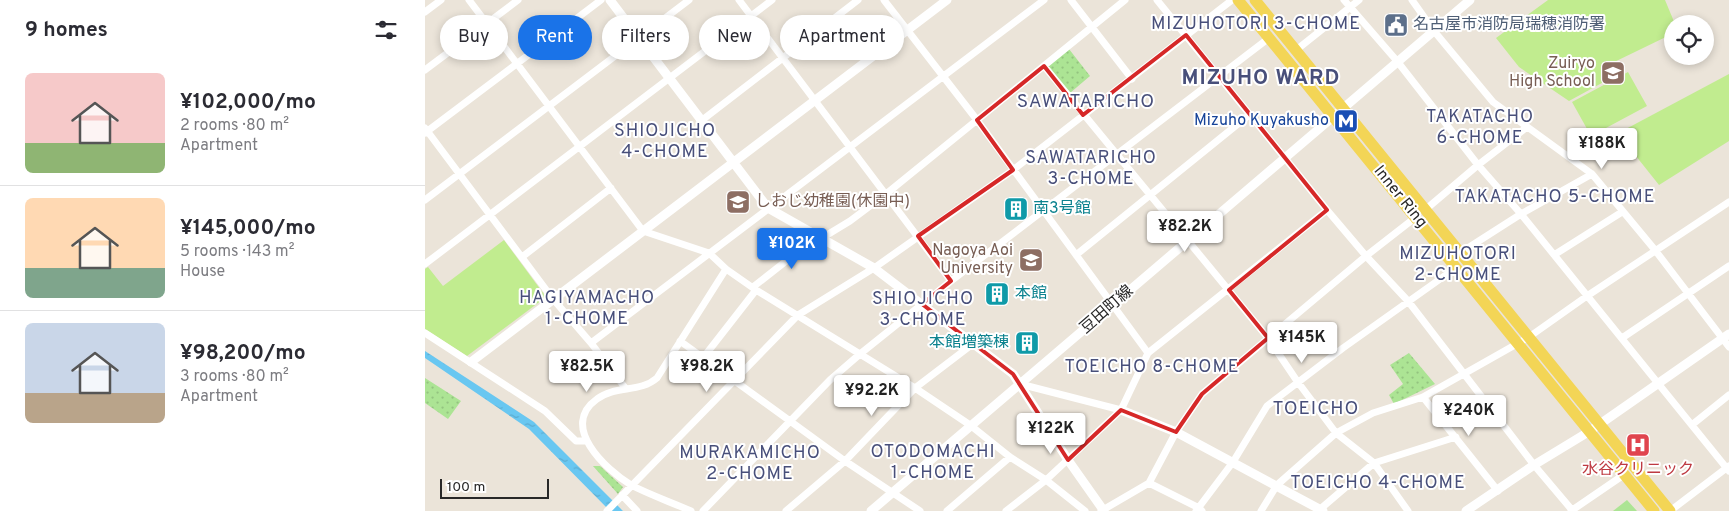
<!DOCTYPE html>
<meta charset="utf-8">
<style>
body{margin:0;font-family:Overpass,"Noto Sans JP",sans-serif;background:#f7f7f7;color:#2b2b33;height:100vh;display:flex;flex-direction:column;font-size:19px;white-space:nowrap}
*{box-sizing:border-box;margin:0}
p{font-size:16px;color:#7c7c81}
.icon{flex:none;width:28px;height:28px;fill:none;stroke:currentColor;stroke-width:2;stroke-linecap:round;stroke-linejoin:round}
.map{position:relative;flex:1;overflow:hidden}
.panel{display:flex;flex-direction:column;background:#fff;width:425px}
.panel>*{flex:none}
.top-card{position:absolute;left:15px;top:15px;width:475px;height:45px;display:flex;gap:10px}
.tools{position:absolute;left:1239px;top:15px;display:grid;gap:10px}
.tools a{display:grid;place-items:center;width:50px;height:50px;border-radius:50%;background:#fff;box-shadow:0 2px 8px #0003;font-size:25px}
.scale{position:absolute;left:15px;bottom:12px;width:109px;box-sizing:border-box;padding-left:5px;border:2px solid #282828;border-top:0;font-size:14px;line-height:18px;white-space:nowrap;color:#282828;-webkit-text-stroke:4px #fff;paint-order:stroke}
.price{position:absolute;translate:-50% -42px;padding:0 11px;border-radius:5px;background:#fff;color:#222;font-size:16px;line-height:32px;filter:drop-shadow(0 1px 2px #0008)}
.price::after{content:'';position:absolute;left:50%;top:30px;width:15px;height:11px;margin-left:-8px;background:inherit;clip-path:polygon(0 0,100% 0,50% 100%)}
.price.active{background:#1a73e8;color:#fff}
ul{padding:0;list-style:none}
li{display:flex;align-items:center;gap:15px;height:125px;padding:0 25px}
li+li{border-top:1px solid #e1e1e2}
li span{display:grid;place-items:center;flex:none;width:140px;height:100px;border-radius:8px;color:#555}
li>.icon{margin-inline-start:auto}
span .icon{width:60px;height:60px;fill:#fffc;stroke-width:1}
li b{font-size:21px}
h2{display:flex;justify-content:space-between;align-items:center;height:60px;padding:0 25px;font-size:21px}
.tag{padding:0 18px;border-radius:22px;background:#fff;box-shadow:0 2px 8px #0003;font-size:18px;line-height:45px}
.tag.active{background:#1a73e8;color:#fff}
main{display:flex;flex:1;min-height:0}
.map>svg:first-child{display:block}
.grass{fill:url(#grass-dots)}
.garden{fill:#ace494}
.pitch{fill:#c1ec8f}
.water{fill:url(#water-ripples)}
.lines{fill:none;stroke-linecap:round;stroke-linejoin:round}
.minor{stroke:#fff;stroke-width:7}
.tertiary{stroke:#fff;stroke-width:9}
.primary{stroke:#f3d556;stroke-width:11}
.marked{fill:none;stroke:#d62828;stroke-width:4;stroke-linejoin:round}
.labels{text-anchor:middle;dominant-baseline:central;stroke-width:4;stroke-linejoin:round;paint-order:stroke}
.service-label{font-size:16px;fill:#4e5e75;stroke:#fff;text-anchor:start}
.education-label{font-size:16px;fill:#785e54;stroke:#fff;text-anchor:end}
.transit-label{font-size:16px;fill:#164399;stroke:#fff;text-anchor:end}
.street-label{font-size:16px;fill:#282828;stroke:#fff}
.culture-label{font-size:16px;fill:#0d838f;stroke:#fff;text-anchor:start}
.health-label{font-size:16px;fill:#be3a42;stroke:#fff}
.neighbourhood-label{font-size:18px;letter-spacing:1px;fill:#484f7a;stroke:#fff}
.quarter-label{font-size:19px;letter-spacing:1px;fill:#484f7a;stroke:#fff}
.district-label{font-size:21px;font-weight:bold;letter-spacing:1px;fill:#484f7a;stroke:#fff}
</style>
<main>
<section class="panel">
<h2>9 homes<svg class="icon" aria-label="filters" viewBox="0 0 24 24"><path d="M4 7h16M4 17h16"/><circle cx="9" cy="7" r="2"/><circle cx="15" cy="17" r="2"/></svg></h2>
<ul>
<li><span style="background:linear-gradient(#f6c9c9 70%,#8fb573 0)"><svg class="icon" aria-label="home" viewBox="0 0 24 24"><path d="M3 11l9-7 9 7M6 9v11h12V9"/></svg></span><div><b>¥102,000/mo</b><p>2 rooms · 80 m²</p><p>Apartment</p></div></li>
<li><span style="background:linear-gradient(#ffd9b3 70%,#7fa58c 0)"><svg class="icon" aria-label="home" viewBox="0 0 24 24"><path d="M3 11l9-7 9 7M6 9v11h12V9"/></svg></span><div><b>¥145,000/mo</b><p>5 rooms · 143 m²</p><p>House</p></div></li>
<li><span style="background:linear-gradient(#c9d6e8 70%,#b9a48a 0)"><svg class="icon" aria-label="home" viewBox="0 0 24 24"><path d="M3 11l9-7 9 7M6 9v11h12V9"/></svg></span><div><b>¥98,200/mo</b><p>3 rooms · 80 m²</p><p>Apartment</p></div></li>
</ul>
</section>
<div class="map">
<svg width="1304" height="511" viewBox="0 0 1304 511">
<defs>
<pattern id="grass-dots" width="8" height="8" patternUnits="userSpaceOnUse" patternTransform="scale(1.25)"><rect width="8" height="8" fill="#ace494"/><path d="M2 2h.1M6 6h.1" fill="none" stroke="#94c480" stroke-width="1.8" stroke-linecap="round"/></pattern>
<pattern id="water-ripples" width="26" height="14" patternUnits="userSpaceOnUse" patternTransform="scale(1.25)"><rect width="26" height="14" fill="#69c7f1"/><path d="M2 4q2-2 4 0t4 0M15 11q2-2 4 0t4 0" fill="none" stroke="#5babcf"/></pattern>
</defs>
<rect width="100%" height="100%" fill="#ebe4d9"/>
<path class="grass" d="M 644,49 L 665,76 L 645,93 L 623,66 Z
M 984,353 L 1010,384 L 969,404 L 964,395 L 978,384 L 965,365 Z
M 0,378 L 36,401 L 23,419 L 0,403 Z
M 168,466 L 175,466 L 198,487 L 193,494 Z"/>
<path class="garden" d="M 1202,500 L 1212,511 L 1188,511 Z"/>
<path class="pitch" d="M 1123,0 L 1240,0 L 1250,24 L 1248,24 L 1247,34 L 1181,66 L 1186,78 L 1144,101 L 1094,67 L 1071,38 Z
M 1203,72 L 1222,106 L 1166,136 L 1147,102 Z
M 1304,74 L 1304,141 L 1234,185 L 1195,136 L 1199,130 Z
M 79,240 L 121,297 L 42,356 L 0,329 L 0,269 L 3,267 L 18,286 Z"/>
<path class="water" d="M 0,351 L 109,422 L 198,511 L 185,511 L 104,429 L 0,358 Z"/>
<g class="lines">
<path class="minor" d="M 44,0 L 218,231 L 284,253 L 301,269 L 331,290 L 490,388 L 545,425 L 585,457 L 621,480 L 660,511
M 314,0 L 526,281
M 459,0 L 552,120 L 723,353
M 646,0 L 707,79
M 732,0 L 902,210 L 941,256 L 983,301 L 1109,465 L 1147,510
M 919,0 L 972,61 L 1053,165 L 1096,214 L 1304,471
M 987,0 L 1009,31 L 1068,102 L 1167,174 L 1230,250 L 1304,347
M 0,12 L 16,0
M 870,51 L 934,0
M 619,66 L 843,338 L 872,381 L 911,433 L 949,463 L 983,511
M 0,70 L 93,0
M 276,121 L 433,0
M 0,128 L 128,299 L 166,343 L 201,389
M 0,133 L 176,0
M 0,200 L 264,0
M 1000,210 L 1053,165 L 1102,127
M 397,238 L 425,221 L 461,194 L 700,0
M 1035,253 L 1096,214 L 1167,174
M 651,255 L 824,115
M 1129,255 L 1197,212
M 97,257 L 186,188
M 0,264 L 347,0
M 328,287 L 393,236
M 0,333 L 120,411 L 151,441 L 162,441
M 1197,338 L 1304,266
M 255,341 L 420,461 L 495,511
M 166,343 L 619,0
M 278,358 L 331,290
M 595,384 L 696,410
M 998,397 L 1073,491
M 1268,424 L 1304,395
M 197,495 L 212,511
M 182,511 L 373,315 L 449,268 L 588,170 L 807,0
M 266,511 C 246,502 225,495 206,485 C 180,469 134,426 172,399 C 190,385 215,393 232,378 L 301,269
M 278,511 L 405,380 L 435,354 L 526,281 L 844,38
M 361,511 L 420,461 L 490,388 L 549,343
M 522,511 L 585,457
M 581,511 L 621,480 L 696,410 L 723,353 L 902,210
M 676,511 L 724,483
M 771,511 L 808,462 L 842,406 L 918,348 L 1032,267
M 777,511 L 774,508 L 724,483 L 751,432 L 777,394 L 941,256 L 991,217
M 836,511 L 852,485 L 911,433 L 948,413 L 998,397 L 1104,337 L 1162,296 L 1304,202
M 893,511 L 949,463 L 1031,437
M 1146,511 L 1200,474
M 1245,511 L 1304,466"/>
<path class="tertiary" d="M 185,0 L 343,208 L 449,268 L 588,374 L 643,460 L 679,511
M 46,362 L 522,0
M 696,410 L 751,432 L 898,511
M 446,511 L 1045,0
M 1041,511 L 1109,465 L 1165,431 L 1304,334"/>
<path class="primary" d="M 813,0 L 1229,511
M 830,0 L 1245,511"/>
</g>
<path class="marked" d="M 761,35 L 902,210 L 804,290 L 843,338 L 777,394 L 751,432 L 696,410 L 643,460 L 588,374 L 497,304 L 526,281 L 493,236 L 588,170 L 552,120 L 619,66 L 658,115 Z"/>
<defs>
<symbol id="civic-square" viewBox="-11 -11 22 22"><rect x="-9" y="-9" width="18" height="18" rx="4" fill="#5c6f8a" stroke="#fff"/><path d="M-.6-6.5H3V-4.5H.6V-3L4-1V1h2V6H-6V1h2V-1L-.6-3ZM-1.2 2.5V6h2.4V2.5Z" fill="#fff"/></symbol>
<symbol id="school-square" viewBox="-11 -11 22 22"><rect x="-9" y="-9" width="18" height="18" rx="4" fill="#8d6e63" stroke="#fff"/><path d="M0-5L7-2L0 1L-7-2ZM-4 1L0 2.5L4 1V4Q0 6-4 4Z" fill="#fff"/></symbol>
<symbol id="metro-square" viewBox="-11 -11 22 22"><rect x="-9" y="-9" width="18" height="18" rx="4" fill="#1a4fb4" stroke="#fff"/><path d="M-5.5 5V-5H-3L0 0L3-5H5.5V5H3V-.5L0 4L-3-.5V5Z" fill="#fff"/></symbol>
<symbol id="building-square" viewBox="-11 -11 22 22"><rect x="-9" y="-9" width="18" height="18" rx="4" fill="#0f9aa8" stroke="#fff"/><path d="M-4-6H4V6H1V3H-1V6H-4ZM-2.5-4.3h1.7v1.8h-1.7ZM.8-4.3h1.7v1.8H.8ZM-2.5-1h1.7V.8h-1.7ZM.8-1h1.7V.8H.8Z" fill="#fff"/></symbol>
<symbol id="university-square" viewBox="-11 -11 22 22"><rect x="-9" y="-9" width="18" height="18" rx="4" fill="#8d6e63" stroke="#fff"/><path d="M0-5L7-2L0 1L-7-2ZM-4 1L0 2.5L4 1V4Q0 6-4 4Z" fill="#fff"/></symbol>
<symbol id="hospital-square" viewBox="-11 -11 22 22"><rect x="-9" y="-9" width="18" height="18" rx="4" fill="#e0444e" stroke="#fff"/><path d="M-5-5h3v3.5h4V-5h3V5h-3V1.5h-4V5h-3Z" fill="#fff"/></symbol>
</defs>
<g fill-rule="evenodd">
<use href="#civic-square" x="957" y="11" width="28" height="28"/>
<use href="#school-square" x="1174" y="59" width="28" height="28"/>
<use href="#metro-square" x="907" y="107" width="28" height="28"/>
<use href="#school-square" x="299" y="188" width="28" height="28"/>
<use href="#building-square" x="577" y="195" width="28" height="28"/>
<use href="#university-square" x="592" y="246" width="28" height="28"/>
<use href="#building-square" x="558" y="280" width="28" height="28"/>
<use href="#building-square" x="588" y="329" width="28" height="28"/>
<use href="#hospital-square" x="1199" y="431" width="28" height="28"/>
</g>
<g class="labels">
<g class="service-label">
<text x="988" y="25">名古屋市消防局瑞穂消防署</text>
</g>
<g class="education-label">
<text x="1170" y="64">Zuiryo<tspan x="1170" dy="18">High School</tspan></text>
<text x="330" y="202" text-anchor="start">しおじ幼稚園(休園中)</text>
<text x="588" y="251">Nagoya Aoi<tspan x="588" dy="18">University</tspan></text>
</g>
<g class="transit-label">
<text x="904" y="121">Mizuho Kuyakusho</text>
</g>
<g class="street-label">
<text transform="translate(975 197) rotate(51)">Inner Ring</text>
<text transform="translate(682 310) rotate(-41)">豆田町線</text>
</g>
<g class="culture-label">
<text x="608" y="209">南3号館</text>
<text x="590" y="294">本館</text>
<text x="584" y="343" text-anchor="end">本館増築棟</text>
</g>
<g class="health-label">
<text x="1213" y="470">水谷クリニック</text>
</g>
<g class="neighbourhood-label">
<text x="831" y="24">MIZUHOTORI 3-CHOME</text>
<text x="1055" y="117">TAKATACHO<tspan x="1055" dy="21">6-CHOME</tspan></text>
<text x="240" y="131">SHIOJICHO<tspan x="240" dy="21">4-CHOME</tspan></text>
<text x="666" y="158">SAWATARICHO<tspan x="666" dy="21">3-CHOME</tspan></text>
<text x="1130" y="197">TAKATACHO 5-CHOME</text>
<text x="1033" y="254">MIZUHOTORI<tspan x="1033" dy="21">2-CHOME</tspan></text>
<text x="162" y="298">HAGIYAMACHO<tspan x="162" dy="21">1-CHOME</tspan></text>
<text x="498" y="299">SHIOJICHO<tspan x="498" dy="21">3-CHOME</tspan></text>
<text x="727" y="367">TOEICHO 8-CHOME</text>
<text x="508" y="452">OTODOMACHI<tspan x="508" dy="21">1-CHOME</tspan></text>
<text x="325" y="453">MURAKAMICHO<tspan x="325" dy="21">2-CHOME</tspan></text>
<text x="953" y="483">TOEICHO 4-CHOME</text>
</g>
<g class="quarter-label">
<text x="661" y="102">SAWATARICHO</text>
<text x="891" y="409">TOEICHO</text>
</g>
<g class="district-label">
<text x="836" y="78">MIZUHO WARD</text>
</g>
</g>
</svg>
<div class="tools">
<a><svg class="icon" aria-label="locate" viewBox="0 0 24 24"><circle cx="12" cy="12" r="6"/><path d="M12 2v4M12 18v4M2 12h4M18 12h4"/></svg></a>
</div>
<div class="scale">100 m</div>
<b class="price" style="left:1177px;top:170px">¥188K</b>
<b class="price" style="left:760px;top:253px">¥82.2K</b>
<b class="price active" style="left:367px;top:270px">¥102K</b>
<b class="price" style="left:877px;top:364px">¥145K</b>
<b class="price" style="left:162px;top:393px">¥82.5K</b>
<b class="price" style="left:282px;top:393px">¥98.2K</b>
<b class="price" style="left:447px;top:417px">¥92.2K</b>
<b class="price" style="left:1044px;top:437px">¥240K</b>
<b class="price" style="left:626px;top:455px">¥122K</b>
<div class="top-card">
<a class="tag">Buy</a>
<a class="tag active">Rent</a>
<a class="tag">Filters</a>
<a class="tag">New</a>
<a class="tag">Apartment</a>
</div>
</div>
</main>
